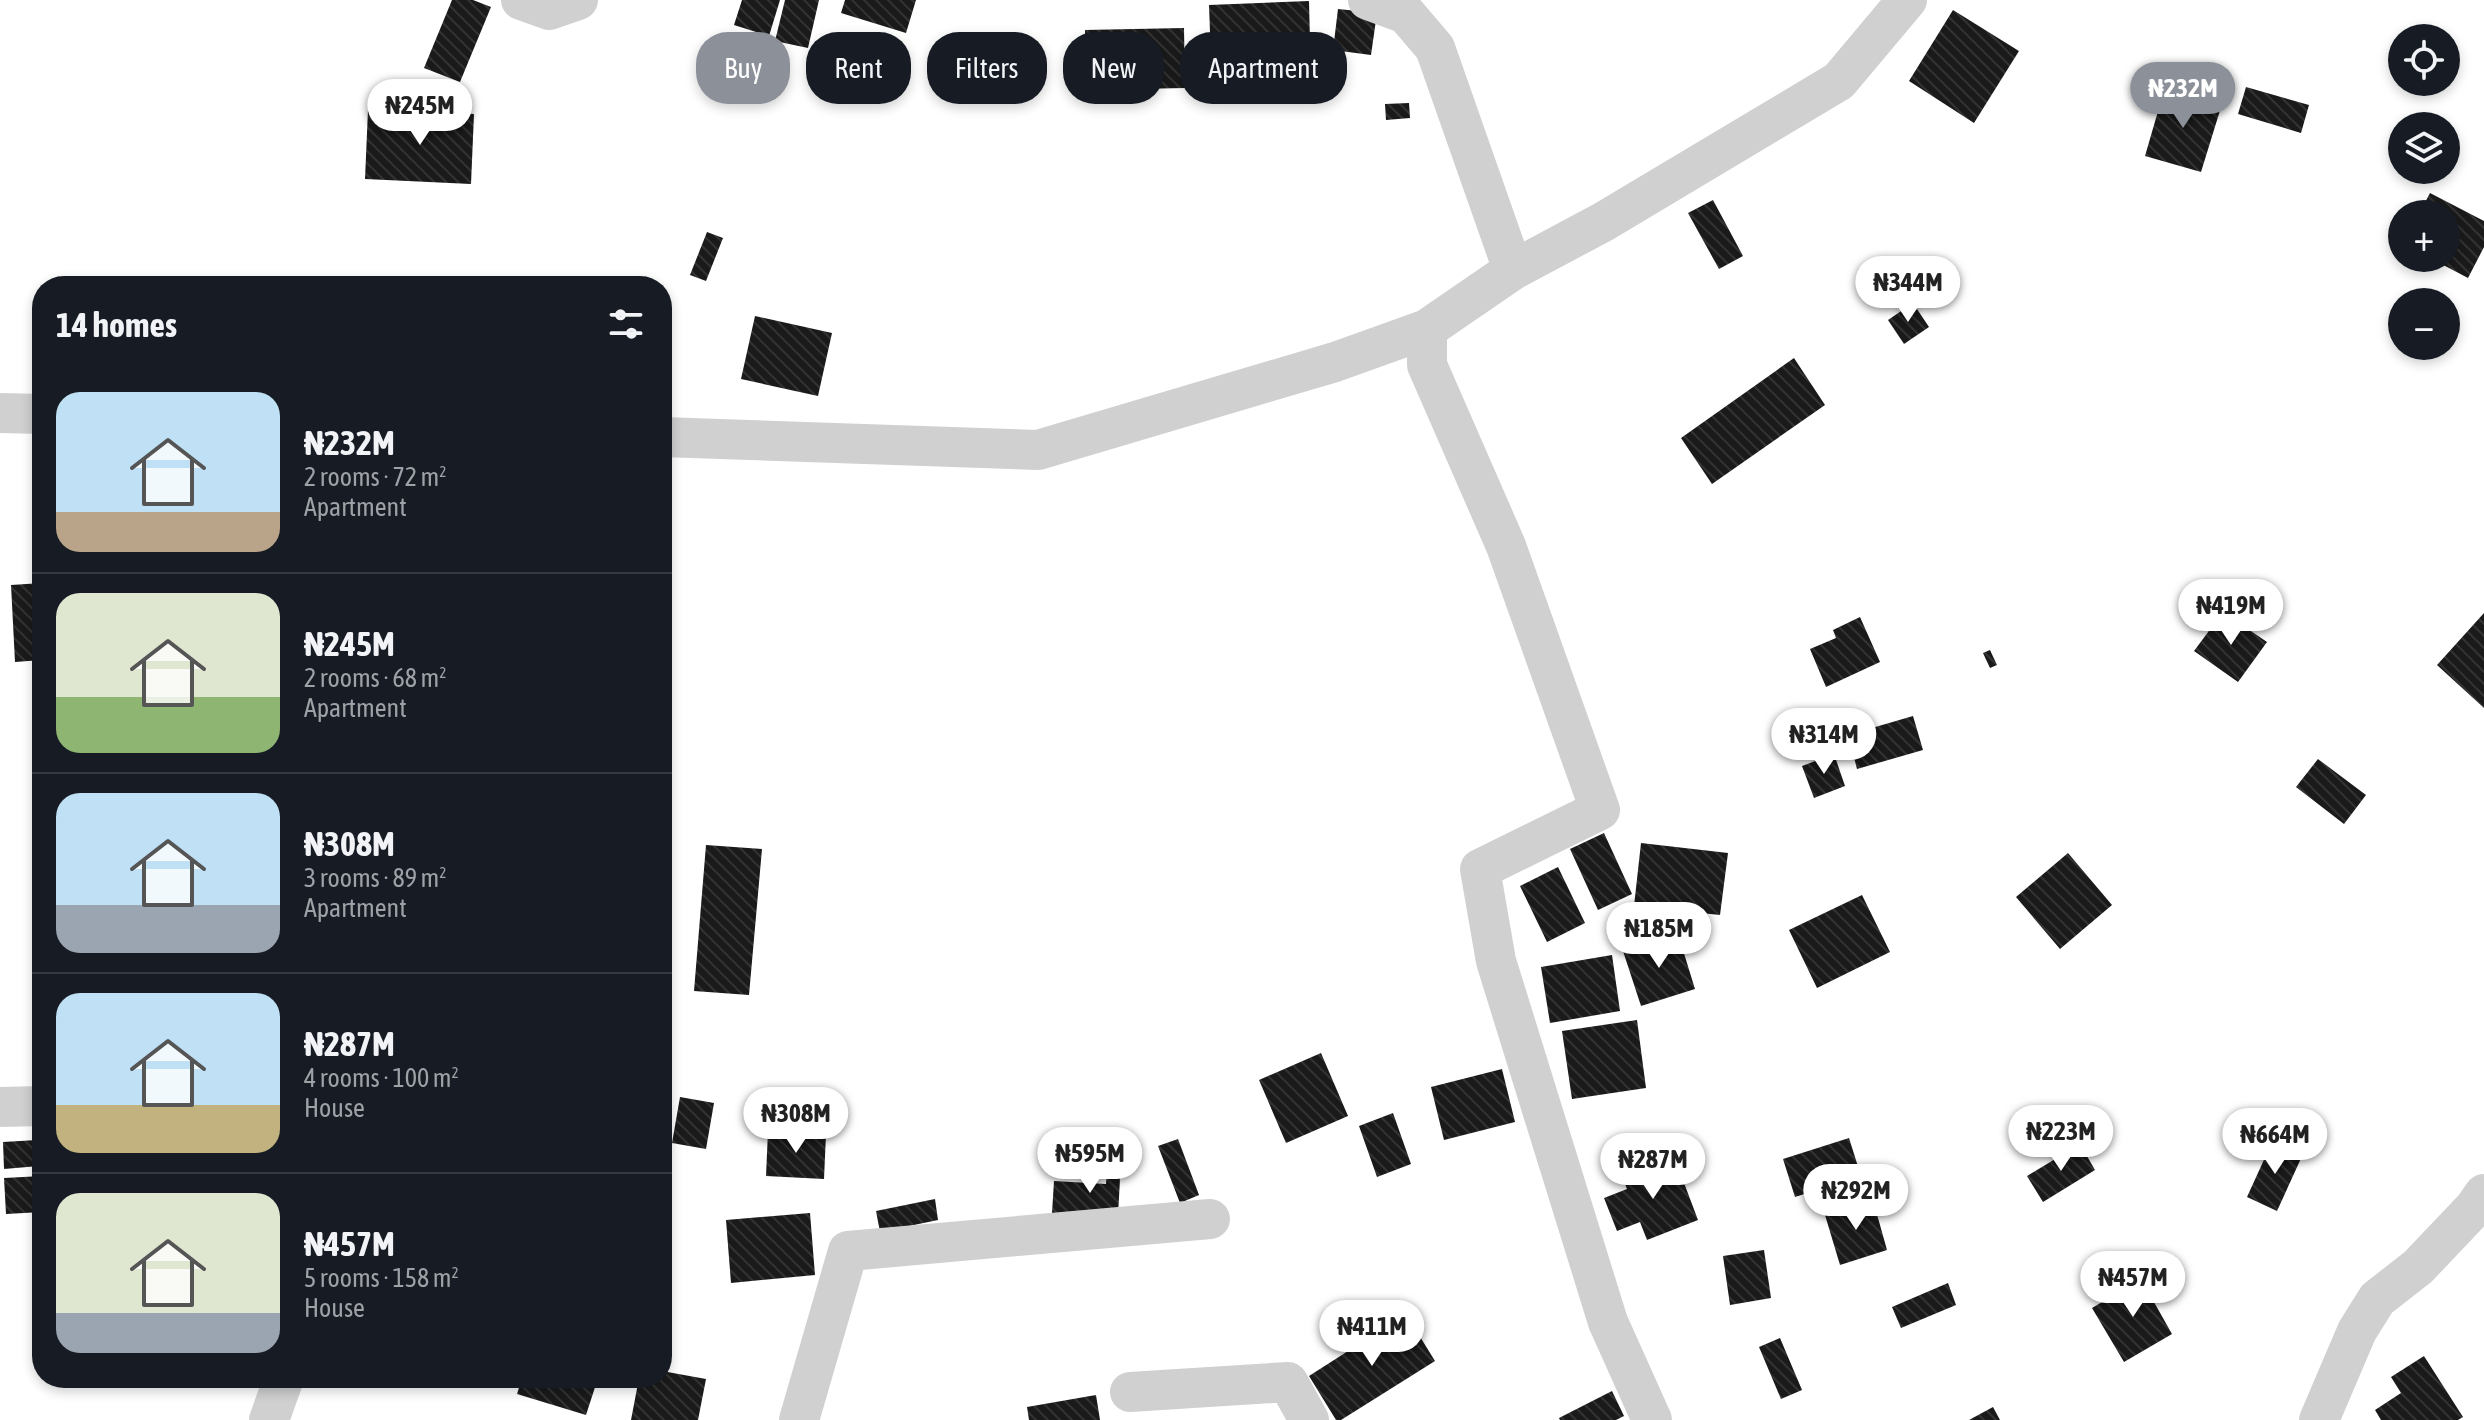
<!DOCTYPE html>
<meta charset="utf-8">
<style>
body{margin:0;font-family:"Asap Condensed",sans-serif;background:#242831;color:#f1f3f6;height:100vh;display:flex;flex-direction:column;font-size:30px;white-space:nowrap}
*{box-sizing:border-box;margin:0}
p{font-size:26px;color:#9ea1a6}
.icon{flex:none;width:44px;height:44px;fill:none;stroke:currentColor;stroke-width:2;stroke-linecap:round;stroke-linejoin:round}
.map{position:relative;flex:1;overflow:hidden}
.panel{position:absolute;left:32px;top:276px;width:640px;height:1112px;display:flex;flex-direction:column;background:#171b24;border-radius:32px;box-shadow:0 4px 12px #0003}
.panel>*{flex:none}
.hud{position:absolute;left:696px;top:32px;width:760px;height:72px;display:flex;gap:16px}
.buttons{position:absolute;left:2388px;top:24px;display:grid;gap:16px}
.buttons a{display:grid;place-items:center;width:72px;height:72px;border-radius:50%;background:#171b24;box-shadow:0 4px 12px #0003;font-size:40px}
.price{position:absolute;translate:-50% -68px;padding:0 18px;border-radius:28px;background:#fff;color:#222;font-size:26px;line-height:52px;filter:drop-shadow(0 2px 4px #0008)}
.price::after{content:'';position:absolute;left:50%;top:48px;width:24px;height:18px;margin-left:-12px;background:inherit;clip-path:polygon(0 0,100% 0,50% 100%)}
.price.current{background:#8c9099;color:#fff}
ul{padding:0;list-style:none}
li{display:flex;align-items:center;gap:24px;height:200px;padding:0 24px}
li+li{border-top:2px solid #363941}
li span{display:grid;place-items:center;flex:none;width:224px;height:160px;border-radius:24px;color:#555}
li>.icon{margin-inline-start:auto}
span .icon{width:96px;height:96px;fill:#fffc;stroke-width:1}
li b{font-size:34px}
h2{display:flex;justify-content:space-between;align-items:center;height:96px;padding:0 24px;font-size:34px}
.chip{padding:0 28px;border-radius:32px;background:#171b24;box-shadow:0 4px 12px #0003;font-size:28px;line-height:72px}
.chip.current{background:#8c9099;color:#fff}
.map>svg:first-child{display:block}
.building{fill:url(#building-back-hatch)}
.lines{fill:none;stroke-linecap:round;stroke-linejoin:round}
.minor{stroke:#d0d0d0;stroke-width:40}
</style>
<div class="map">
<svg width="2484" height="1420" viewBox="0 0 2484 1420">
<defs>
<pattern id="building-back-hatch" width="6" height="6" patternUnits="userSpaceOnUse" patternTransform="scale(2)"><rect width="6" height="6" fill="#1a1a1a"/><path d="M-1 5l2 2M0 0l6 6M5-1l2 2" fill="none" stroke="#333"/></pattern>
</defs>
<rect width="100%" height="100%" fill="#fff"/>
<path class="building" d="M 452,0 L 473,0 L 491,7 L 460,82 L 424,68 Z
M 742,0 L 780,0 L 769,36 L 734,25 Z
M 785,0 L 819,0 L 808,48 L 775,41 Z
M 845,0 L 916,0 L 906,33 L 841,13 Z
M 1309,1 L 1311,83 L 1212,87 L 1209,5 Z
M 1338,9 L 1377,13 L 1371,55 L 1333,50 Z
M 1953,10 L 2019,51 L 1974,123 L 1909,81 Z
M 1184,28 L 1185,88 L 1086,90 L 1085,30 Z
M 2165,87 L 2222,104 L 2201,172 L 2145,156 Z
M 2246,87 L 2309,105 L 2301,133 L 2238,114 Z
M 1409,103 L 1410,118 L 1386,120 L 1385,104 Z
M 368,110 L 474,114 L 471,184 L 365,179 Z
M 2430,193 L 2484,221 L 2484,247 L 2468,278 L 2430,258 L 2446,258 L 2446,214 L 2419,214 Z
M 1713,200 L 1743,256 L 1719,269 L 1688,213 Z
M 707,232 L 723,238 L 706,281 L 690,275 Z
M 1913,303 L 1929,327 L 1904,344 L 1888,320 Z
M 755,316 L 832,333 L 818,396 L 741,379 Z
M 1794,358 L 1825,405 L 1712,484 L 1681,438 Z
M 42,583 L 42,660 L 15,662 L 11,585 Z
M 2223,612 L 2267,642 L 2238,682 L 2194,651 Z
M 2484,613 L 2484,708 L 2437,665 Z
M 1860,617 L 1880,662 L 1826,687 L 1810,649 L 1836,638 L 1833,630 Z
M 1990,650 L 1997,665 L 1990,668 L 1983,653 Z
M 1913,716 L 1923,750 L 1857,769 L 1848,735 Z
M 1834,754 L 1845,786 L 1814,798 L 1802,766 Z
M 2318,759 L 2366,795 L 2344,824 L 2296,787 Z
M 1604,833 L 1632,894 L 1598,910 L 1570,849 Z
M 1641,843 L 1728,853 L 1720,915 L 1634,906 Z
M 706,845 L 762,849 L 749,995 L 694,991 Z
M 2068,853 L 2112,905 L 2060,949 L 2016,897 Z
M 1558,867 L 1585,923 L 1547,942 L 1520,886 Z
M 1862,895 L 1890,952 L 1817,988 L 1789,930 Z
M 1678,934 L 1695,989 L 1641,1006 L 1623,951 Z
M 1612,955 L 1620,1011 L 1550,1023 L 1541,967 Z
M 1637,1020 L 1646,1088 L 1572,1099 L 1562,1031 Z
M 1321,1053 L 1348,1116 L 1286,1143 L 1259,1080 Z
M 1502,1069 L 1515,1122 L 1444,1140 L 1431,1087 Z
M 680,1097 L 714,1103 L 706,1149 L 672,1143 Z
M 1393,1113 L 1411,1164 L 1377,1177 L 1359,1126 Z
M 768,1131 L 826,1134 L 824,1179 L 766,1176 Z
M 1849,1138 L 1861,1176 L 1795,1197 L 1783,1159 Z
M 1178,1139 L 1199,1195 L 1180,1203 L 1158,1146 Z
M 37,1140 L 39,1166 L 4,1169 L 3,1142 Z
M 2273,1140 L 2303,1154 L 2277,1211 L 2247,1197 Z
M 2080,1144 L 2095,1170 L 2043,1202 L 2027,1176 Z
M 1108,1159 L 1121,1160 L 1118,1216 L 1052,1213 L 1054,1181 L 1106,1184 Z
M 1675,1159 L 1698,1220 L 1647,1240 L 1640,1222 L 1617,1231 L 1604,1198 L 1627,1189 L 1623,1179 Z
M 42,1176 L 42,1212 L 6,1214 L 4,1178 Z
M 935,1199 L 938,1220 L 880,1232 L 876,1211 Z
M 1873,1200 L 1887,1250 L 1840,1265 L 1825,1215 Z
M 810,1213 L 815,1275 L 731,1283 L 726,1220 Z
M 1764,1250 L 1771,1298 L 1730,1305 L 1723,1256 Z
M 2149,1274 L 2158,1289 L 2150,1295 L 2172,1334 L 2124,1362 L 2092,1308 Z
M 1948,1283 L 1956,1305 L 1901,1328 L 1892,1307 Z
M 1406,1314 L 1435,1361 L 1341,1420 L 1336,1420 L 1309,1376 Z
M 1780,1338 L 1802,1390 L 1781,1399 L 1759,1347 Z
M 2424,1356 L 2463,1417 L 2458,1420 L 2381,1420 L 2375,1410 L 2401,1393 L 2391,1377 Z
M 662,1371 L 706,1379 L 698,1420 L 631,1420 L 639,1378 L 662,1378 Z
M 522,1378 L 598,1378 L 586,1415 L 517,1394 Z
M 1612,1391 L 1624,1416 L 1616,1420 L 1560,1420 L 1559,1418 Z
M 1096,1395 L 1100,1420 L 1029,1420 L 1027,1407 Z
M 1993,1407 L 2000,1420 L 1969,1420 Z"/>
<g class="lines">
<path class="minor" d="M 521,0 L 549,10 L 578,0
M 1368,0 L 1406,14 L 1435,48 L 1513,270
M 1427,329 L 1427,365 L 1506,546 L 1600,810 L 1480,869 L 1496,961 L 1608,1322 L 1652,1420
M 0,413 L 42,414
M 662,437 L 1038,450 L 1335,362 L 1427,329 L 1513,270 L 1603,222 L 1839,81 L 1907,0
M 0,1107 L 42,1106
M 1130,1392 L 1288,1382 L 1309,1420
M 269,1420 L 284,1378
M 799,1420 L 848,1251 L 1210,1219
M 2319,1420 L 2357,1331 L 2377,1299 L 2418,1267 L 2475,1207 L 2484,1194"/>
</g>
</svg>
<div class="buttons">
<a><svg class="icon" aria-label="locate" viewBox="0 0 24 24"><circle cx="12" cy="12" r="6"/><path d="M12 2v4M12 18v4M2 12h4M18 12h4"/></svg></a>
<a><svg class="icon" aria-label="layers" viewBox="0 0 24 24"><path d="M12 4l9 5-9 5-9-5zM3 14l9 5 9-5"/></svg></a>
<a>+</a>
<a>−</a>
</div>
<b class="price current" style="left:2183px;top:130px">₦232M</b>
<b class="price" style="left:420px;top:147px">₦245M</b>
<b class="price" style="left:1908px;top:324px">₦344M</b>
<b class="price" style="left:2231px;top:647px">₦419M</b>
<b class="price" style="left:1824px;top:776px">₦314M</b>
<b class="price" style="left:1659px;top:970px">₦185M</b>
<b class="price" style="left:796px;top:1155px">₦308M</b>
<b class="price" style="left:2061px;top:1173px">₦223M</b>
<b class="price" style="left:2275px;top:1176px">₦664M</b>
<b class="price" style="left:1090px;top:1195px">₦595M</b>
<b class="price" style="left:1653px;top:1201px">₦287M</b>
<b class="price" style="left:1856px;top:1232px">₦292M</b>
<b class="price" style="left:2133px;top:1319px">₦457M</b>
<b class="price" style="left:1372px;top:1368px">₦411M</b>
<div class="hud">
<a class="chip current">Buy</a>
<a class="chip">Rent</a>
<a class="chip">Filters</a>
<a class="chip">New</a>
<a class="chip">Apartment</a>
</div>
<section class="panel">
<h2>14 homes<svg class="icon" aria-label="filters" viewBox="0 0 24 24"><path d="M4 7h16M4 17h16"/><circle cx="9" cy="7" r="2"/><circle cx="15" cy="17" r="2"/></svg></h2>
<ul>
<li><span style="background:linear-gradient(#bfe0f5 75%,#b9a48a 0)"><svg class="icon" aria-label="home" viewBox="0 0 24 24"><path d="M3 11l9-7 9 7M6 9v11h12V9"/></svg></span><div><b>₦232M</b><p>2 rooms · 72 m²</p><p>Apartment</p></div></li>
<li><span style="background:linear-gradient(#dfe7d0 65%,#8fb573 0)"><svg class="icon" aria-label="home" viewBox="0 0 24 24"><path d="M3 11l9-7 9 7M6 9v11h12V9"/></svg></span><div><b>₦245M</b><p>2 rooms · 68 m²</p><p>Apartment</p></div></li>
<li><span style="background:linear-gradient(#bfe0f5 70%,#9aa5b1 0)"><svg class="icon" aria-label="home" viewBox="0 0 24 24"><path d="M3 11l9-7 9 7M6 9v11h12V9"/></svg></span><div><b>₦308M</b><p>3 rooms · 89 m²</p><p>Apartment</p></div></li>
<li><span style="background:linear-gradient(#bfe0f5 70%,#c2b280 0)"><svg class="icon" aria-label="home" viewBox="0 0 24 24"><path d="M3 11l9-7 9 7M6 9v11h12V9"/></svg></span><div><b>₦287M</b><p>4 rooms · 100 m²</p><p>House</p></div></li>
<li><span style="background:linear-gradient(#dfe7d0 75%,#9aa5b1 0)"><svg class="icon" aria-label="home" viewBox="0 0 24 24"><path d="M3 11l9-7 9 7M6 9v11h12V9"/></svg></span><div><b>₦457M</b><p>5 rooms · 158 m²</p><p>House</p></div></li>
</ul>
</section>
</div>
